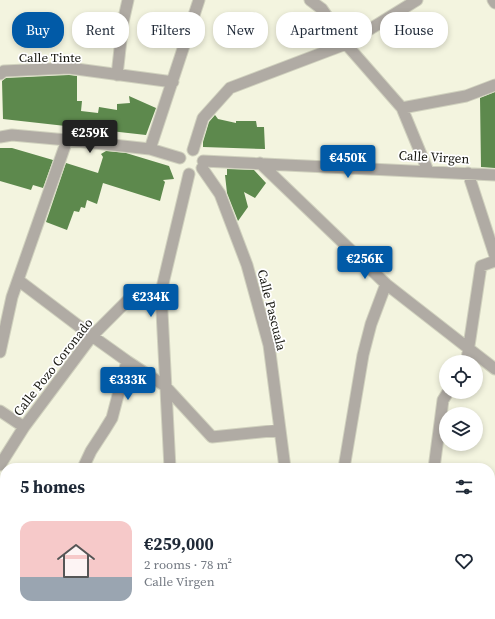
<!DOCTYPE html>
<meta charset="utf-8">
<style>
body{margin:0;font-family:"Source Serif 4",serif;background:#f2f2f3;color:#1f2937;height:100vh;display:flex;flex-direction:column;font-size:15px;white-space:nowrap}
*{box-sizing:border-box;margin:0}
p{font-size:13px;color:#747a83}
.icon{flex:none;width:22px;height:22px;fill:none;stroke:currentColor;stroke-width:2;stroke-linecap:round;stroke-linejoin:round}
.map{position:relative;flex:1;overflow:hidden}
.panel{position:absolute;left:0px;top:463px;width:495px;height:156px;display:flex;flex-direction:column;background:#fff;border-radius:16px 16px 0 0;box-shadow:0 2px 6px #0003}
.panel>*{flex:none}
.banner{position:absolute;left:12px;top:12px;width:471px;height:36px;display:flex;gap:8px}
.buttons{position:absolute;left:439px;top:355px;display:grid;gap:8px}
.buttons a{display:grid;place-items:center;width:44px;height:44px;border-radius:50%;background:#fff;box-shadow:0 2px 6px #0003;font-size:20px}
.price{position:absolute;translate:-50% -34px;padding:0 9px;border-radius:4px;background:#015aa7;color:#fff;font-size:13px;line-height:26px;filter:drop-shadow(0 1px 2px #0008)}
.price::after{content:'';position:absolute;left:50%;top:24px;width:12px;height:9px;margin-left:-6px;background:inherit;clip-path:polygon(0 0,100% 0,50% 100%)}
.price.selected{background:#222;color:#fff}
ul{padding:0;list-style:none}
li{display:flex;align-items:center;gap:12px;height:100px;padding:0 20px}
li span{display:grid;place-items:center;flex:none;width:112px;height:80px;border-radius:12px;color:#555}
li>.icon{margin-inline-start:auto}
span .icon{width:48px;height:48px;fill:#fffc;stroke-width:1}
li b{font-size:17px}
h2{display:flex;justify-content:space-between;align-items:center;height:48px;padding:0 20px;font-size:17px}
.chip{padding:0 14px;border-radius:16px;background:#fff;box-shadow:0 2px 6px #0003;font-size:14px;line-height:36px}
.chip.selected{background:#015aa7;color:#fff}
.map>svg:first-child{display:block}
.building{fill:#5d894d}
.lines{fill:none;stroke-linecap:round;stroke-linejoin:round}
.street-casing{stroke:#d0d1be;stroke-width:13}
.street{stroke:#b0aba4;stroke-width:11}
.labels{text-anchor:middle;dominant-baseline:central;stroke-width:3.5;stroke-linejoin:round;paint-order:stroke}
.street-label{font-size:13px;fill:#171710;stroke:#fff}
</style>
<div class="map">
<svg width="495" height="619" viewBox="0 0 495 619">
<rect width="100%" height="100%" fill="#f3f4df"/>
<path class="building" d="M 69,75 L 77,76 L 77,101 L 82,101 L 81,111 L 98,113 L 99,107 L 117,110 L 117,104 L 130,103 L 129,96 L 156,108 L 146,135 L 3,119 L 2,81 L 6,78 Z
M 495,92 L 495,168 L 481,167 L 480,98 Z
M 215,115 L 218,119 L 236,123 L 236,121 L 256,121 L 257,127 L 264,127 L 265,149 L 203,147 L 203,142 L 209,122 Z
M 0,148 L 12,148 L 53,160 L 43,188 L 33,185 L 31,190 L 0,181 Z
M 106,151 L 126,153 L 169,166 L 174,179 L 163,180 L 165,182 L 160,201 L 103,183 L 97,204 L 87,200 L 85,208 L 81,207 L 79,212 L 74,211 L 67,230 L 46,222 L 66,163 L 98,173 L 103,157 L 101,154 Z
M 227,169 L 254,170 L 266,183 L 255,198 L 244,192 L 248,207 L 238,221 L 227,193 L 225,175 L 227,175 Z"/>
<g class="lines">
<defs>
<path id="street" d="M 310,0 L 322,9 L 346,44 L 402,108
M 493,0 L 495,3
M 0,74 L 4,71 L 69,68 L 173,82
M 117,75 L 123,22 L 128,0
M 0,137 L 12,135 L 67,140 L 150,149 L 180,158
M 150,149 L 199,0
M 193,150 L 203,118 L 230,88 L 346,44 L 417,0
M 203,161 L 495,175
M 260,163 L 386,284 L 468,348 L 495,369
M 202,168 L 220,194 L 247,265 L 269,345 L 285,468
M 428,171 L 402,108 L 466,96 L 495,85
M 468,173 L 495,256
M 18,280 L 92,336 L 127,361 L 165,386 L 212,437 L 280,430
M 0,352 L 12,297 L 67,140
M 465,362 L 467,359 L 481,266 L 495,261
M 0,411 L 24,427
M 0,465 L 24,427 L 92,336 L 135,293 L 161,292
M 83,468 L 91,451 L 104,431 L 112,418 L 127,361
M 170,468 L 161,292 L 189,174
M 344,468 L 363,355 L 371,324 L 386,284
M 434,468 L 443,400 L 448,392
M 0,487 L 5,488
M 490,541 L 495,540
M 0,548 L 5,549
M 177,614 L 179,619
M 290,614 L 292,619
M 365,614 L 367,619
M 436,614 L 437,619
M 139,619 L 159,614"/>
</defs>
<use href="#street" class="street-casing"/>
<use href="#street" class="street"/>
</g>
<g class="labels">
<g class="street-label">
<text x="50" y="57">Calle Tinte</text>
<text transform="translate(434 157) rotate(3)">Calle Virgen</text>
<text transform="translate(272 310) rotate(76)">Calle Pascuala</text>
<text transform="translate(53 367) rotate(-52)">Calle Pozo Coronado</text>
</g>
</g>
</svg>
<div class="buttons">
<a><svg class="icon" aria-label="locate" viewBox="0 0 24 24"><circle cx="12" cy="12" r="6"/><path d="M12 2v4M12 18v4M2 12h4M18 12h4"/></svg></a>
<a><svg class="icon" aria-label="layers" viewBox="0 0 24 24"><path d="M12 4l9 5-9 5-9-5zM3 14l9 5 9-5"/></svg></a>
</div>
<b class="price selected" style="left:90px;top:154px">€259K</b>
<b class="price" style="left:348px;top:179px">€450K</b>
<b class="price" style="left:365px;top:280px">€256K</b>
<b class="price" style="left:151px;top:318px">€234K</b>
<b class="price" style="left:128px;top:401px">€333K</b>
<div class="banner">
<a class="chip selected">Buy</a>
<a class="chip">Rent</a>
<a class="chip">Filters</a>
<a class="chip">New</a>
<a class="chip">Apartment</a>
<a class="chip">House</a>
</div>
<section class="panel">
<h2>5 homes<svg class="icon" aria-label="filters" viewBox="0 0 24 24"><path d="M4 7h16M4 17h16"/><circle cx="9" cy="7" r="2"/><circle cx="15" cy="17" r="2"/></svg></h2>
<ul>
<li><span style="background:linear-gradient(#f6c9c9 70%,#9aa5b1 0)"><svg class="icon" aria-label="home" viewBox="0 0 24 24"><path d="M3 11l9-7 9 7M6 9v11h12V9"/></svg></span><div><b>€259,000</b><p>2 rooms · 78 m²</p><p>Calle Virgen</p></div><svg class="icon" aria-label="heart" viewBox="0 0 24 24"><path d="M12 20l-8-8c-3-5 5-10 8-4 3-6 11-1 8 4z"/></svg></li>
</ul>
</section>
</div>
